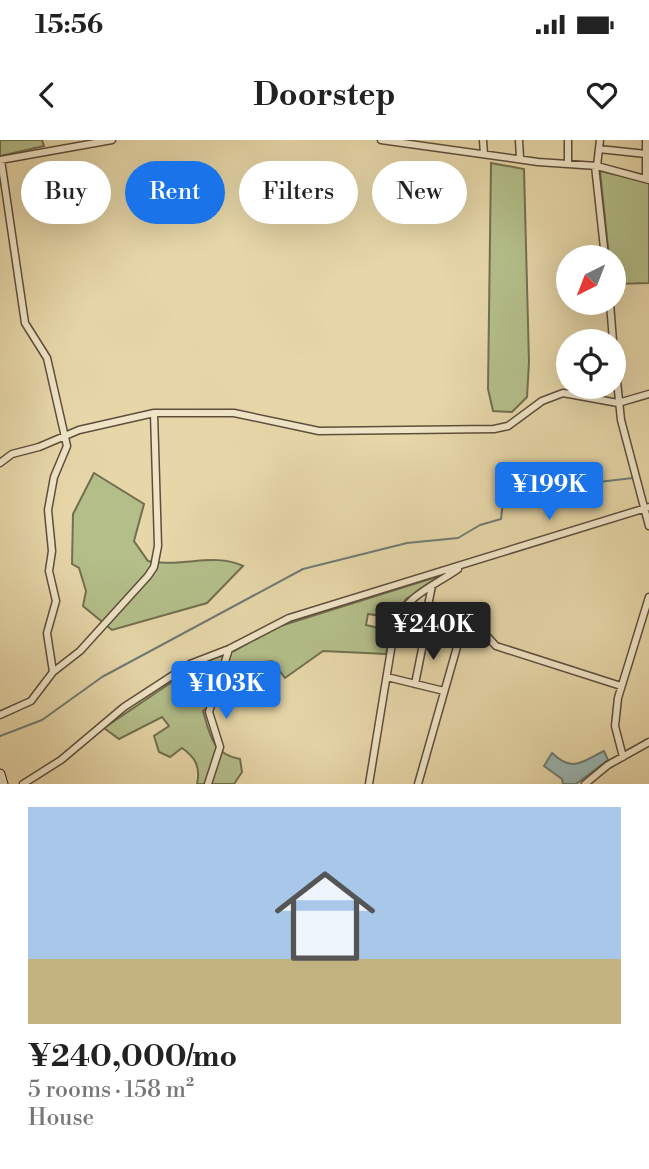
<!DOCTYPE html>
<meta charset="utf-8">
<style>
body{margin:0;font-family:"Libre Bodoni",serif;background:#f6f6f6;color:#222;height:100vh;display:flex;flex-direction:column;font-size:26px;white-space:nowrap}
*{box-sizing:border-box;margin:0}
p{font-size:23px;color:#767676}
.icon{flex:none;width:38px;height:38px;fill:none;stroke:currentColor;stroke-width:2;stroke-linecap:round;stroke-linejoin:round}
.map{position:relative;height:644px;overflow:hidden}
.details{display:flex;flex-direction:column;background:#fff;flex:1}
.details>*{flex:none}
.banner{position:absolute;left:21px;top:21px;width:607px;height:63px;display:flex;gap:14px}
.needle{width:46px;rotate:222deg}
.controls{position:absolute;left:556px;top:105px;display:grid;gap:14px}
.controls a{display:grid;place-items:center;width:70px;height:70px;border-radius:50%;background:#fff;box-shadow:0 7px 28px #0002;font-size:35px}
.price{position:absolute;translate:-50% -60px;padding:0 16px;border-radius:7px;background:#1a73e8;color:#fff;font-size:23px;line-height:46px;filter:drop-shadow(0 2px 4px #0008)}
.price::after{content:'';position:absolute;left:50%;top:42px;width:21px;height:16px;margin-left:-10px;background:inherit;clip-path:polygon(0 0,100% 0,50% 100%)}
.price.active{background:#222;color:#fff}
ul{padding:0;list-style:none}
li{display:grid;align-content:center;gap:14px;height:371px;padding:0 28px}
li span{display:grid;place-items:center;height:217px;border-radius:0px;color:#555}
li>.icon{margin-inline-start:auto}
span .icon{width:126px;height:126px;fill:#fffc;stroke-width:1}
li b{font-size:30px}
.chip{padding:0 24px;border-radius:32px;background:#fff;box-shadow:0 7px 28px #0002;font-size:24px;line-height:63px}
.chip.active{background:#1a73e8;color:#fff}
.status{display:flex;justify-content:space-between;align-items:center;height:49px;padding:0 35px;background:#fff;direction:ltr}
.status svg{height:19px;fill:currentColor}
header{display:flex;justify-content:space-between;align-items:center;height:91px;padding:0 28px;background:#fff;font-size:32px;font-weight:700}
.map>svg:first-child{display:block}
.green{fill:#b3be89;stroke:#726f50;stroke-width:2}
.water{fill:#99b7b2;stroke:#6f7b74;stroke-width:2}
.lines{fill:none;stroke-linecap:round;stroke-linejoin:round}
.stream{stroke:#6f7b74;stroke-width:2}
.minor-casing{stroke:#5e4e3c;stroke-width:9}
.secondary-casing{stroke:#302018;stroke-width:11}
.minor{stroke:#efe4c6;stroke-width:6}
.secondary{stroke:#efe4c6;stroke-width:9}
</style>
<div class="status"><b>15:56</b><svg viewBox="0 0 49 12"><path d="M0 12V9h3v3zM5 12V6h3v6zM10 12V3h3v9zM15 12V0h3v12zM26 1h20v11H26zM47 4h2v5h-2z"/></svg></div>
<header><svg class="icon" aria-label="back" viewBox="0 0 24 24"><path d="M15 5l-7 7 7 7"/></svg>Doorstep<svg class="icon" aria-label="heart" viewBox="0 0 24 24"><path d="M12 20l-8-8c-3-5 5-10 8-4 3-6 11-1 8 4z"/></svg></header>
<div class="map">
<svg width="649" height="644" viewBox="0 0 649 644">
<rect width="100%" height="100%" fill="#e6d6a8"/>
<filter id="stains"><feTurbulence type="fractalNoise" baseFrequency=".00286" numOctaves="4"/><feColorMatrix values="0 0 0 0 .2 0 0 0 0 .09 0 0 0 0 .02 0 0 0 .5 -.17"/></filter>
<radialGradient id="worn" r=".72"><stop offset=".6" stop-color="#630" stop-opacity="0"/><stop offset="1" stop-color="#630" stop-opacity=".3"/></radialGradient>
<path class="green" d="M 0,0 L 42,0 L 44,6 L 0,16 Z
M 491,23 L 524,29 L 529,222 L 527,257 L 512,272 L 493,271 L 488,249 Z
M 600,31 L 649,42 L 649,143 L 614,144 L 614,117 L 609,117 Z
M 94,333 L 144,364 L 134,401 L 148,421 C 180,428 214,412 243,426 L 207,463 L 112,490 L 83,466 L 86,451 L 79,428 L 72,424 L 73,374 Z
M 449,433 L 406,459 L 394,478 L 368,474 L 366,485 L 391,491 L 386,514 L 323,511 L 285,538 L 272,521 L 262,522 L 203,571 C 210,595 212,614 240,619 L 242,632 L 234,644 L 197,644 C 201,627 195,617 182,608 L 170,617 L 159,612 L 154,596 L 169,586 L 162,577 L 119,599 L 104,588 L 200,523 L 234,511 L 277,487 Z"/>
<path class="water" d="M 604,611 L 608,620 L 576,644 L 563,644 L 562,639 L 544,626 L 552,613 C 573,633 581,622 604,611 Z"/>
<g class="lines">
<path class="stream" d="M 0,596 L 42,580 L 102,537 L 303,429 L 407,403 L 458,398 L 480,385 L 501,379 L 503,362 L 574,330 L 583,332 L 590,343 L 633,338"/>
<defs>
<path id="minor" d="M 381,0 L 538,22 L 597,26 L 649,40
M 483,0 L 484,14
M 519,0 L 520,18
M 568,0 L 568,23
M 599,9 L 646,14
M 0,20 L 112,0
M 595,26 L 605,117
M 597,26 L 600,0
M 646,39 L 646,0
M 610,163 L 613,201
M 614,212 L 621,280 L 649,386
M 0,323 L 12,314 L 39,307 L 79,290 L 154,273 L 234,273 L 319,291 L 494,289 L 508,286 L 542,261 L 563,253 L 618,263 L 649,254
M 423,489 L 432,446
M 486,495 L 496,506 L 621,546
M 53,532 L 80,511 L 148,436 L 154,427 L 158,406 L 154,273
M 387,537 L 444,551
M 415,544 L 425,494
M 0,575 L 31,561 L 53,532 L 47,493 L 56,461 L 49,431 L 52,411 L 48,370 L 54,337 L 67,306 L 47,218 L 25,183 L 1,20
M 623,617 L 615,586 L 618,558 L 649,457
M 23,644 L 61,620 L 124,567 L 190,524 L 229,509 L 289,478 L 649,367
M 208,644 L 220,607 L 209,572 L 229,509
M 369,644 L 395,485 C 406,455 434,446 458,429
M 418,644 L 457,507
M 585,644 L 608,625 L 649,602"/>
<path id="secondary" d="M 0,634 L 3,644"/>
</defs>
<use href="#minor" class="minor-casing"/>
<use href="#secondary" class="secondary-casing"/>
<use href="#minor" class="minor"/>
<use href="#secondary" class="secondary"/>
</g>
<rect width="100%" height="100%" filter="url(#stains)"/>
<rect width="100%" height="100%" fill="url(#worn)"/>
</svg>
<div class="controls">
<a><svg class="needle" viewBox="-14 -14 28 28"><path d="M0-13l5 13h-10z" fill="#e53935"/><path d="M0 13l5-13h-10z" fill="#767676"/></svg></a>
<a><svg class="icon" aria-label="locate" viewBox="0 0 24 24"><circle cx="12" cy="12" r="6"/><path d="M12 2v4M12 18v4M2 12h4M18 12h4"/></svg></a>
</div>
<b class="price" style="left:549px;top:382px">¥199K</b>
<b class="price active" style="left:433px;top:522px">¥240K</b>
<b class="price" style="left:226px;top:581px">¥103K</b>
<div class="banner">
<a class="chip">Buy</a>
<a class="chip active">Rent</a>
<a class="chip">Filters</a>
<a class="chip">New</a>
</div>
</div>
<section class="details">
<ul>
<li><span style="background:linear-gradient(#a9c7e8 70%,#c2b280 0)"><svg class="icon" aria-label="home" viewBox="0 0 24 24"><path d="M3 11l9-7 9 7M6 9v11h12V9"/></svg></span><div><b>¥240,000/mo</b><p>5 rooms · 158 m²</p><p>House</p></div></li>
</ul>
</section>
